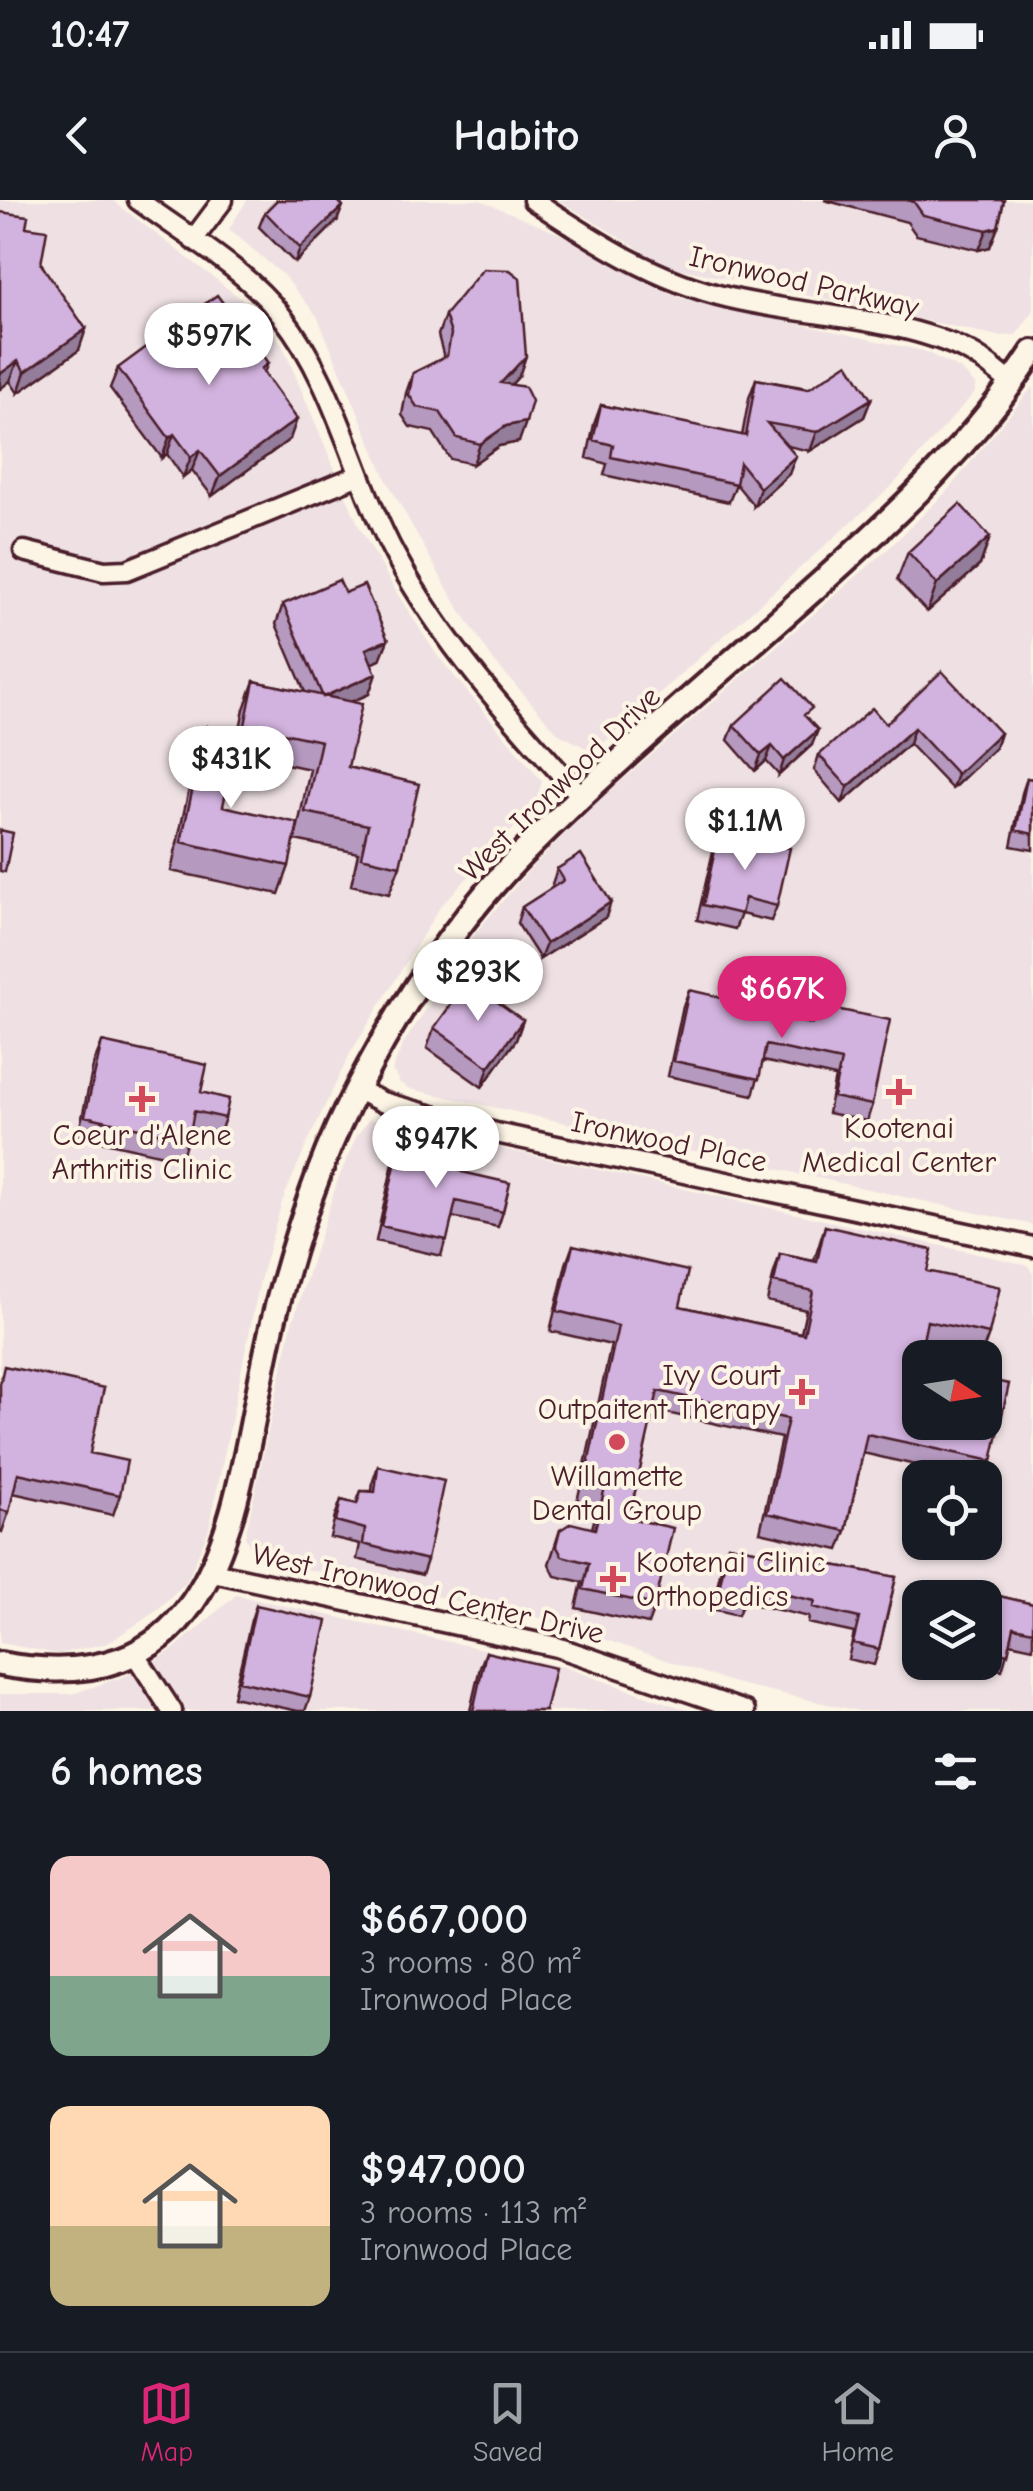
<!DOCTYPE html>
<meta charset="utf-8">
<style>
body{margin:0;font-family:"Comic Neue",sans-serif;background:#242831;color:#f1f3f6;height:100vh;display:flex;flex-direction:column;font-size:38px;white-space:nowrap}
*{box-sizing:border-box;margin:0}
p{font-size:32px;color:#9ea1a6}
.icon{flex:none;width:55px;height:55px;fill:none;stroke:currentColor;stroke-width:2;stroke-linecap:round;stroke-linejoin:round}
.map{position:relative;height:1511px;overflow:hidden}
.side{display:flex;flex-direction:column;background:#171b24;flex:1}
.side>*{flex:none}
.needle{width:65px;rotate:102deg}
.controls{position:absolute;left:902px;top:1140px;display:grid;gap:20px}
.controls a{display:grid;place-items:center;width:100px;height:100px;border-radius:20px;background:#171b24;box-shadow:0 2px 8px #0004;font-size:50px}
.price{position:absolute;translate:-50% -85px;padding:0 22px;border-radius:35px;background:#fff;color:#222;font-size:32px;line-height:65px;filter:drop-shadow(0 2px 5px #0008)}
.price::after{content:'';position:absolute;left:50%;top:60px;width:30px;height:22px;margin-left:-15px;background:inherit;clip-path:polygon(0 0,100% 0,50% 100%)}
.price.current{background:#db2777;color:#fff}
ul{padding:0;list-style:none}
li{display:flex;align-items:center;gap:30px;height:250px;padding:0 50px}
li span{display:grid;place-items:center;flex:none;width:280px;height:200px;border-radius:20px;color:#555}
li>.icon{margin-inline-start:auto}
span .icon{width:120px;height:120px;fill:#fffc;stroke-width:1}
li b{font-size:42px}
h2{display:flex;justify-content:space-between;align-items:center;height:120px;padding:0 50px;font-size:42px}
.status{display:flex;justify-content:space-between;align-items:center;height:70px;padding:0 50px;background:#171b24;direction:ltr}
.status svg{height:28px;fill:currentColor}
header{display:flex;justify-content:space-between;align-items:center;height:130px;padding:0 50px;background:#171b24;font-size:45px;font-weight:800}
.menu{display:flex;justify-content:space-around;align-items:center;height:140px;border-top:2px solid #363941;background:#171b24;font-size:28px;color:#9ea1a6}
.menu a{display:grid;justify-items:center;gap:5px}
.menu .current{color:#db2777}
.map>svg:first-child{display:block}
.built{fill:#efe1e3;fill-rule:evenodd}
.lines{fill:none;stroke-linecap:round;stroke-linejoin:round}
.minor-casing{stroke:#4a1f2b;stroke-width:25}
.tertiary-casing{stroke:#4a1f2b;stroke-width:30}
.minor{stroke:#fcf5e5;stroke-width:18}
.tertiary{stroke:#fcf5e5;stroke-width:22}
.wall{fill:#b599bf;stroke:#4a1f2b;stroke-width:2.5}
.shaded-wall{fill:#937d9b;stroke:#4a1f2b;stroke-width:2.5}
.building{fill:#d2b2de;stroke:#4a1f2b;stroke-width:2.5}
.poi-dot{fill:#d1495b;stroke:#fcf5e5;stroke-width:4}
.labels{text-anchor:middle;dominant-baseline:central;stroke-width:8;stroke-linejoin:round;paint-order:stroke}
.street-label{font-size:30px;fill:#4a1f2b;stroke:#fcf5e5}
.poi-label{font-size:30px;fill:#4a1f2b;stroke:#fcf5e5}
</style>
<div class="status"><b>10:47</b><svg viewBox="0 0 49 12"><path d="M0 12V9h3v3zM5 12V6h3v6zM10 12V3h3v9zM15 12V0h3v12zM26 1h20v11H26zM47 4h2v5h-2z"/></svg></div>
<header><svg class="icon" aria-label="back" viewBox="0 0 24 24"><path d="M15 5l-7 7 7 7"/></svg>Habito<svg class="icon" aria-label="person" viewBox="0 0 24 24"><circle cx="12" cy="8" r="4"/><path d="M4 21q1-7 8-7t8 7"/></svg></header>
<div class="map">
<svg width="1033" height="1511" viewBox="0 0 1033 1511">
<rect width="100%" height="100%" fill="#fcf5e5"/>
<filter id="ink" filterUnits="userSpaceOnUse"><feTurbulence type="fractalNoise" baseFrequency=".01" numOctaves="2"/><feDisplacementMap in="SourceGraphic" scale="20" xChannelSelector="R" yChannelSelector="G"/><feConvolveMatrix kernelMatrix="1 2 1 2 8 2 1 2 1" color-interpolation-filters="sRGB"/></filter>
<g filter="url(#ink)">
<path class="built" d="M 0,0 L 112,0 L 252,107 L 282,144 L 359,326 L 398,395 L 437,455 L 542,581 L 536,605 L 440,707 L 350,854 L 309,939 L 282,1002 L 260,1080 L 209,1329 L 187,1381 L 155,1412 L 108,1443 L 58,1454 L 0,1443 Z
M 247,0 L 480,0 L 569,38 L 657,88 L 684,99 L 924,151 L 960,169 L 975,184 L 975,192 L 893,285 L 605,542 L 588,549 L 559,534 L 493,460 L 452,397 L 388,283 L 317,116 L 284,76 L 229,29 Z
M 558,0 L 1033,0 L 1033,112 L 1016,135 L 998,136 L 667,66 Z
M 1033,186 L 1033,1025 L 410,889 L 400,883 L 392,870 L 403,844 L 477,731 L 530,669 L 595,604 L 888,349 L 947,291 Z
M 369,919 L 1028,1065 L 1033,1074 L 1033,1511 L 858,1511 L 734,1483 L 544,1419 L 256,1359 L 245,1337 L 291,1127 L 337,982 L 356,937 ZM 920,1158 L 985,1158 L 985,1222 L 920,1222 ZM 920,1278 L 985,1278 L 985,1342 L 920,1342 ZM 920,1398 L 985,1398 L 985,1462 L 920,1462 Z
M 236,1395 L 564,1467 L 690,1511 L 0,1511 L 0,1494 L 72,1494 L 139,1471 L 175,1448 Z"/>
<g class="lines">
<defs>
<path id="minor" d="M 138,0 C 185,35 244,68 281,115 C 336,183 354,279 395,355 C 444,446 513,521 582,597
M 533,0 C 596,42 656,81 730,98 C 804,116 902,117 969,152 C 984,159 998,173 1012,183
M 193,40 L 223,0
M 24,351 L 104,371 L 127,370 L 359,275
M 356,889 L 382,902 L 496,933 L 1033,1047
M 213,1372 L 557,1447 L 745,1511
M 135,1454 L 172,1511"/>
<path id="tertiary" d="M 0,1464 C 243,1509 233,1275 276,1110 C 296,1033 321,955 359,885 C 402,803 456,721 522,654 C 617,558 723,471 824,380 C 901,311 976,240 1033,152"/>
</defs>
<use href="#minor" class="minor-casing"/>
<use href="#tertiary" class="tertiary-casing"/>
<use href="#minor" class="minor"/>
<use href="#tertiary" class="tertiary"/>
</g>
<path class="wall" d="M 824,0 L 1004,0 L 998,27 L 990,47 L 979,50 L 916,35 L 907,22 Z
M 0,12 L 26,27 L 79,150 L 18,193 L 10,181 L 0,189 Z
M 265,12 L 337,21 L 295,63 L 259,27 Z
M 445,115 L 519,176 L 511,185 L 519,242 L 499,246 L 473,264 L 450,259 L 433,232 L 410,227 L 402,215 L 406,193 L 413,173 L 443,158 L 443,154 L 438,135 Z
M 268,163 L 264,173 L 290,239 L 212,296 L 192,270 L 183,277 L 167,254 L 162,258 L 110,188 L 118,168 Z
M 756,179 L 871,199 L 864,217 L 810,251 L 788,246 L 789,274 L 754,306 L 736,284 L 729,302 L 604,275 L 607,264 L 587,258 L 594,224 L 601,205 L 742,236 L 749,198 Z
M 990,337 L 980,365 L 927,412 L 897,380 L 908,352 Z
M 345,393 L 380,460 L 372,464 L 369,494 L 351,502 L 348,567 L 400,666 L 389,694 L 351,685 L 358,653 L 295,640 L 310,569 L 235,553 L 244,509 L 254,481 L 305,492 L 276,424 L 283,404 Z
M 808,519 L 812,545 L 779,575 L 766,561 L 755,571 L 728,540 L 734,525 Z
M 886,524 L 1000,533 L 995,548 L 952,589 L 909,544 L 842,603 L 814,570 L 819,555 Z
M 206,528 L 223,606 L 289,666 L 279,694 L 171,671 L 196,557 Z
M 1027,578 L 1033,579 L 1033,650 L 1011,646 L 1022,593 Z
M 719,632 L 777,706 L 771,721 L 741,714 L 735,729 L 697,720 L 714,647 Z
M 557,669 L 606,717 L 540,759 L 517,723 L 522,707 L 553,687 L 552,684 Z
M 689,790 L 773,816 L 810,823 L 816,805 L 872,905 L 867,921 L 828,913 L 835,877 L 763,861 L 753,895 L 668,876 L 683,806 Z
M 523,820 L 516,840 L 482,887 L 427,848 L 434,828 Z
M 102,842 L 201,892 L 225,918 L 218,938 L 190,932 L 181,959 L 78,936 L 94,862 Z
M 430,943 L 503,1012 L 498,1027 L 452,1017 L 441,1056 L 376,1041 L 393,963 L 399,948 L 426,954 Z
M 825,1026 L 927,1071 L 989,1134 L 982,1153 L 923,1140 L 918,1164 L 992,1261 L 985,1280 L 985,1278 L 972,1278 L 863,1253 L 846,1331 L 839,1350 L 760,1332 L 781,1238 L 653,1210 L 629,1318 L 655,1405 L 648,1424 L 576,1408 L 582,1382 L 555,1376 L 549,1364 L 560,1330 L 592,1328 L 598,1306 L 577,1302 L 611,1145 L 550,1131 L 566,1064 L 573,1045 L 680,1106 L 801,1133 L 806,1110 L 767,1101 L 774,1073 L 780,1054 L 814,1061 Z
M 0,1184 L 90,1253 L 120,1295 L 113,1315 L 13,1293 L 9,1312 L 2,1332 L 0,1331 Z
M 378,1266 L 427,1360 L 422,1375 L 357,1359 L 360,1344 L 330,1337 L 335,1316 L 341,1300 L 356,1304 L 361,1291 L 372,1291 L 373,1281 Z
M 728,1345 L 896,1377 L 879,1449 L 874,1465 L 848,1459 L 854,1433 L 808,1423 L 809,1417 L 743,1402 L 738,1415 L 712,1409 L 723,1360 Z
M 952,1385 L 1033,1404 L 1033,1448 L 1010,1443 L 1002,1470 L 970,1462 L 985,1462 L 985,1398 L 947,1398 Z
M 256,1405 L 310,1497 L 305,1511 L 298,1511 L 233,1497 L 251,1420 Z
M 486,1452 L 545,1511 L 470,1511 L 480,1467 Z"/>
<path class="shaded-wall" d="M 343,6 L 337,21 L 295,63 L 300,48 Z
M 998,27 L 990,47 L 979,50 L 987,30 Z
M 86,129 L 79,150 L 18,193 L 25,172 Z
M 526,156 L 519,176 L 494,203 L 501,183 Z
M 18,161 L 10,181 L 0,189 L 0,174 Z
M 871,199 L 864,217 L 810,251 L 817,232 Z
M 297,219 L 290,239 L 212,296 L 220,276 Z
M 526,222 L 519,242 L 499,246 L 473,264 L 480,244 L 506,226 Z
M 174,234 L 167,254 L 162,258 L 169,238 Z
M 200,250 L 192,270 L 183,277 L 191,257 Z
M 796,256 L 789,274 L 754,306 L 760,288 Z
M 990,337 L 980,365 L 927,412 L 937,384 Z
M 388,440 L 380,460 L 358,469 L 366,449 Z
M 376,474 L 369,494 L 316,517 L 323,497 Z
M 914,528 L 909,544 L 842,603 L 848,587 Z
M 818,530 L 812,545 L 779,575 L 784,560 Z
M 1000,533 L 995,548 L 952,589 L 957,574 Z
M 772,546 L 766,561 L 755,571 L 761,555 Z
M 611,702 L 606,717 L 540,759 L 546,744 Z
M 523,820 L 516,840 L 482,887 L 489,867 Z"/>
<path class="building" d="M 277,0 L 337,0 L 343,6 L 300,48 L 265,12 Z
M 907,0 L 1004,0 L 998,27 L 987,30 L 923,15 L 914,2 Z
M 0,12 L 28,16 L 26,27 L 47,30 L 41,64 L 86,129 L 25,172 L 18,161 L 0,174 Z
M 483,69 L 510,70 L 520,78 L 526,156 L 501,183 L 525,187 L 532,201 L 526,222 L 506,226 L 480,244 L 457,238 L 440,212 L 417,207 L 409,195 L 413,173 L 447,156 L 451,134 L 445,115 Z
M 217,95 L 268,163 L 261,169 L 297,219 L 220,276 L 200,250 L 191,257 L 174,234 L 169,238 L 118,168 Z
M 848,163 L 871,199 L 817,232 L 767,223 L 796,256 L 760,288 L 740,263 L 736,284 L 611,257 L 613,245 L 593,240 L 601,205 L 746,236 L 756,179 L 808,189 Z
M 960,304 L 990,337 L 937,384 L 908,352 Z
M 339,380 L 345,393 L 364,385 L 388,440 L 366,449 L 376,474 L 323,497 L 283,404 Z
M 942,471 L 1000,533 L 957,574 L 914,528 L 848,587 L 819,555 L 872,508 L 886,524 Z
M 785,478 L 812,508 L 804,515 L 818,530 L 784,560 L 772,546 L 761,555 L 734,525 Z
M 254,481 L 362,504 L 348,567 L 419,584 L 400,666 L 361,657 L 368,625 L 305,612 L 321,541 L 245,525 Z
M 206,528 L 238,536 L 223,606 L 298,623 L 289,666 L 181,642 Z
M 1027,578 L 1033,579 L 1033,634 L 1016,630 Z
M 0,630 L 13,633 L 5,672 L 0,671 Z
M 719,632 L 790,648 L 777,706 L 745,698 L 741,714 L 703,705 Z
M 581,654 L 611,702 L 546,744 L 522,707 L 564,680 L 557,669 Z
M 468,781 L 523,820 L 489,867 L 434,828 Z
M 689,790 L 774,809 L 773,816 L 812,824 L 816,805 L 890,820 L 872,905 L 833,897 L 841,861 L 766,845 L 759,879 L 674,861 Z
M 102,842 L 207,865 L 201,892 L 229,899 L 225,918 L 194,911 L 189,939 L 85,916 Z
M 430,943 L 467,952 L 462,972 L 510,983 L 503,1012 L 456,1001 L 447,1040 L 381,1026 L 399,948 L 428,954 Z
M 825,1026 L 932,1050 L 927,1071 L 1000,1087 L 989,1134 L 927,1121 L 918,1164 L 920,1164 L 920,1222 L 985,1222 L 985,1179 L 1009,1184 L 992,1261 L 867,1234 L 846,1331 L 767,1313 L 788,1219 L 658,1191 L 629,1318 L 673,1328 L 655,1405 L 583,1389 L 589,1363 L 562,1356 L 556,1345 L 560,1330 L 571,1323 L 595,1329 L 605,1287 L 584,1283 L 618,1126 L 557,1111 L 573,1045 L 688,1071 L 680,1106 L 804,1134 L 813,1091 L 774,1082 L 780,1054 L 817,1062 Z
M 4,1166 L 104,1188 L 90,1253 L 127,1261 L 120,1295 L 18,1273 L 9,1312 L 0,1310 L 0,1184 Z
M 378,1266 L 444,1281 L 427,1360 L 363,1344 L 365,1329 L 336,1321 L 341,1300 L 357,1304 L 361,1291 L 375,1292 Z
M 728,1345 L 896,1377 L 879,1449 L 853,1443 L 859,1418 L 813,1407 L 815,1401 L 747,1386 L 744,1400 L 718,1394 Z
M 952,1385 L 1033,1404 L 1033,1431 L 1014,1427 L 1008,1454 L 985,1449 L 985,1398 L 949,1398 Z
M 256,1405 L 327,1421 L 310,1497 L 239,1481 Z
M 486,1452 L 555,1468 L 545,1511 L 473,1511 Z"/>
</g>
<g class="poi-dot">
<path d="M894 877h10v10h10v10h-10v10h-10v-10h-10v-10h10z"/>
<path d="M137 884h10v10h10v10h-10v10h-10v-10h-10v-10h10z"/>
<path d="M797 1177h10v10h10v10h-10v10h-10v-10h-10v-10h10z"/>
<circle cx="617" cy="1242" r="10"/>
<path d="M608 1364h10v10h10v10h-10v10h-10v-10h-10v-10h10z"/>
</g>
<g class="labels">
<g class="street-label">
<text transform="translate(804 82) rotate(13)">Ironwood Parkway</text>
<text transform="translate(560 584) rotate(-44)">West Ironwood Drive</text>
<text transform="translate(669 942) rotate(12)">Ironwood Place</text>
<text transform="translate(428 1394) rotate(13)">West Ironwood Center Drive</text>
</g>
<g class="poi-label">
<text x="899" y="928">Kootenai<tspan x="899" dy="34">Medical Center</tspan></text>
<text x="142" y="935">Coeur d'Alene<tspan x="142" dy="34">Arthritis Clinic</tspan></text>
<text x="780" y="1175" text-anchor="end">Ivy Court<tspan x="780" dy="34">Outpaitent Therapy</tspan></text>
<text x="617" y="1276">Willamette<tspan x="617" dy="34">Dental Group</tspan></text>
<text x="636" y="1362" text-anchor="start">Kootenai Clinic<tspan x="636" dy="34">Orthopedics</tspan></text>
</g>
</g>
</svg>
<div class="controls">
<a><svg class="needle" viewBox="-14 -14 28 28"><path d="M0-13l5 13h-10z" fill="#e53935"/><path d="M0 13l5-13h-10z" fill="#9ea1a6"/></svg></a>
<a><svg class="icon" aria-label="locate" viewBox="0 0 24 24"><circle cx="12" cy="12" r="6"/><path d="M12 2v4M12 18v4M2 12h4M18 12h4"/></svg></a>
<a><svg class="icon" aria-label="layers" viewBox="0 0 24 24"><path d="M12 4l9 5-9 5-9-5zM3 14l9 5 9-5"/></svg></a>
</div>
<b class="price" style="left:209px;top:188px">$597K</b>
<b class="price" style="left:231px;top:611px">$431K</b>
<b class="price" style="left:745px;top:673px">$1.1M</b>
<b class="price" style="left:478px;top:824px">$293K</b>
<b class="price current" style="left:782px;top:841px">$667K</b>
<b class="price" style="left:436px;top:991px">$947K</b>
</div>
<section class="side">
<h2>6 homes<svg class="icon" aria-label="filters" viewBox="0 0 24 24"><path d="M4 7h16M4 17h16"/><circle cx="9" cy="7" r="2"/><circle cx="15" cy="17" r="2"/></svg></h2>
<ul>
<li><span style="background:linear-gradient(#f6c9c9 60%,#7fa58c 0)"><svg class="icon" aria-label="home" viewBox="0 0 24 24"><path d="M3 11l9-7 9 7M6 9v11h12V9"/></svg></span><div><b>$667,000</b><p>3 rooms · 80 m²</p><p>Ironwood Place</p></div></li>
<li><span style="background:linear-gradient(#ffd9b3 60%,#c2b280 0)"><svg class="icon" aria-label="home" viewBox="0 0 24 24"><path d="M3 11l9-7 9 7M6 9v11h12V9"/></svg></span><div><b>$947,000</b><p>3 rooms · 113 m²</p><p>Ironwood Place</p></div></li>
</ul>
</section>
<nav class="menu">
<a class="current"><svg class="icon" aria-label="map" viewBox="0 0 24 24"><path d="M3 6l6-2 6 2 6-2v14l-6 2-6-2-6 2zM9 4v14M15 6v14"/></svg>Map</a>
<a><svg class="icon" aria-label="saved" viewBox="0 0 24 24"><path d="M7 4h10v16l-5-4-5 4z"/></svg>Saved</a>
<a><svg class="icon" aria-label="home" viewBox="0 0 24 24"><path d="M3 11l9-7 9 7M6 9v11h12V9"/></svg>Home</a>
</nav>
